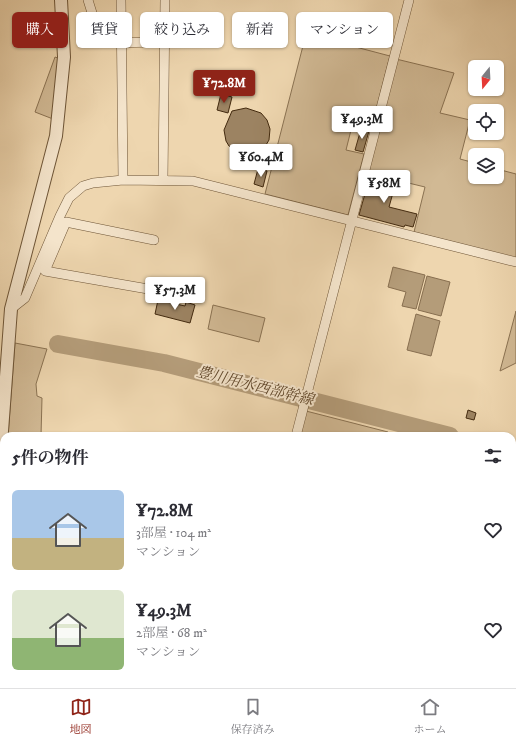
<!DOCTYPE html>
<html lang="ja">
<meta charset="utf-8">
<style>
body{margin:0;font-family:"IM FELL DW Pica","Noto Serif JP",serif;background:#f2f2f3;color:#2b2b33;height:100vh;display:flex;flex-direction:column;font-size:15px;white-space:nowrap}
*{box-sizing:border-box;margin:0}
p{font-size:13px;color:#7c7c81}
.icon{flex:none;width:22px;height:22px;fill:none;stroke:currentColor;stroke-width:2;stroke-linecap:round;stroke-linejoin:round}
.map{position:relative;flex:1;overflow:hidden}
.side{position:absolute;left:0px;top:432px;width:516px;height:256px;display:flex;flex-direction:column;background:#fff;border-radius:12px 12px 0 0;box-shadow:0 1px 3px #0004}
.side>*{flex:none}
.hud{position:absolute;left:12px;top:12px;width:492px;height:36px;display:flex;gap:8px}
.needle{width:26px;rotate:198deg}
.tools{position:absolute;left:468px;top:60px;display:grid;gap:8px}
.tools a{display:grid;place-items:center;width:36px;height:36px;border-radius:6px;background:#fff;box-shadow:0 1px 3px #0004;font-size:20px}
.price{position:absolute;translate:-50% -34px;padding:0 9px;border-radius:4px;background:#fff;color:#222;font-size:13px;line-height:26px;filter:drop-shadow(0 1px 2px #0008)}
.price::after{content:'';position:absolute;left:50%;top:24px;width:12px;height:9px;margin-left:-6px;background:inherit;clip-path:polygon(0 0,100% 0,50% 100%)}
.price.selected{background:#8f2418;color:#fff}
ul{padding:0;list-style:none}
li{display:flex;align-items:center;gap:12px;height:100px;padding:0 12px}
li span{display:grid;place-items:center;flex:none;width:112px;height:80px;border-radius:6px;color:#555}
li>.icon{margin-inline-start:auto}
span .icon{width:48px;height:48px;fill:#fffc;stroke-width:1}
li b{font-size:17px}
h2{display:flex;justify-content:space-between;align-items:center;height:48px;padding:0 12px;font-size:17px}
.tag{padding:0 14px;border-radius:6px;background:#fff;box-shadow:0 1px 3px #0004;font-size:14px;line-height:36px}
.tag.selected{background:#8f2418;color:#fff}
.dock{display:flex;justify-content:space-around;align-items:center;height:56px;border-top:1px solid #e1e1e2;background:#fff;font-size:11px;color:#7c7c81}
.dock a{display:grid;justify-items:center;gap:2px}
.dock .selected{color:#8f2418}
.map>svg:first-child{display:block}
.green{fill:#d1b994;stroke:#8a7252}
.water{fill:#b49c79;stroke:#876e4f}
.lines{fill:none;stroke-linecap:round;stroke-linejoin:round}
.river{stroke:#b49c79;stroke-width:18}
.building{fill:#9c8362;stroke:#432a0f}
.minor-casing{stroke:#6e5537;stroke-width:10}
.tertiary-casing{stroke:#6e5537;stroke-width:14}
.minor{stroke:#f4e4cb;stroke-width:9}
.tertiary{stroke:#f4e4cb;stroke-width:12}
.labels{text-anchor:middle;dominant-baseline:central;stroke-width:4;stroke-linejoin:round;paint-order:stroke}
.water-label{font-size:15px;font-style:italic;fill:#5f462a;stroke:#f4e4cb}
</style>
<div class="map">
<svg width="516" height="688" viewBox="0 0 516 688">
<rect width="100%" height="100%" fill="#eed6af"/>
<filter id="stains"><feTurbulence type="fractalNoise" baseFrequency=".005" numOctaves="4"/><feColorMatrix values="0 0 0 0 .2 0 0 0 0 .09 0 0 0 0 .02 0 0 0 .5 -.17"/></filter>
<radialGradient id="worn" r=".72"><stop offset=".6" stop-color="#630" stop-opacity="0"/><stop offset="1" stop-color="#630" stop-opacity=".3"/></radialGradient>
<path class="green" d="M 306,34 L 390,56 L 371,130 L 352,126 L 346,150 L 364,154 L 348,215 L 265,194 Z
M 55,57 L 58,58 L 58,73 L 53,119 L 35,112 Z
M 396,59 L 454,73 L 440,113 L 470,120 L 460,159 L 475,163 L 475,177 L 497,177 L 497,169 L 516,174 L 516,258 L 414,232 L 425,187 L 367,173 Z
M 213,305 L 265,318 L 259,342 L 208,329 Z
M 516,311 L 516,363 L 500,371 Z
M 15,343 L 47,349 L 36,384 L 37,396 L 42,398 L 41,436 L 8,436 Z
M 306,411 L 388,432 L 387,436 L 300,436 Z
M 4,483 L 4,644 L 0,655 L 0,518 Z
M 512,499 L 516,500 L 516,526 L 512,525 Z"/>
<path class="water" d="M 393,267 L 425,275 L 416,309 L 402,306 L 406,292 L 388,287 Z
M 427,276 L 450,282 L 441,316 L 418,310 Z
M 416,314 L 440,321 L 431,356 L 407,350 Z"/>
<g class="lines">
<path class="river" d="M 58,344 L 164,363 L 450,436
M 512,452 L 516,453"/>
</g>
<path class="building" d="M 182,13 L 202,18 L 198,31 L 179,26 Z
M 221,94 L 232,97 L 228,113 L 217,110 Z
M 246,108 L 261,113 L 267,120 L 270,129 L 269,140 L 266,145 L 258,152 L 246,155 L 233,150 L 229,146 L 226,141 L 224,130 L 232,111 Z
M 361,129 L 369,131 L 363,152 L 355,150 Z
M 258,169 L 267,171 L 263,187 L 254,184 Z
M 370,176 L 396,182 L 389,207 L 417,214 L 413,227 L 405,225 L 404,227 L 359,215 Z
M 158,300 L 185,306 L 186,302 L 195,305 L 190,323 L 155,314 Z
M 468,410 L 476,413 L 474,420 L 466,418 Z"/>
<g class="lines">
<defs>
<path id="minor" d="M 88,0 L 97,29 L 104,43 L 165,42
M 121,0 L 123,180
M 163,180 L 165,0
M 148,289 L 45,271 L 66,222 L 154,240
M 11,309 L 25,298 L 60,216 L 69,198 L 83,186 L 93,183 L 123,180 L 193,181 L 516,262
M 296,436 L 409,0
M 243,688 L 243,684"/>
<path id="tertiary" d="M 0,458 L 11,309 L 56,136 L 64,57 L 61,0"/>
</defs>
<use href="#minor" class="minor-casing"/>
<use href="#tertiary" class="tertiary-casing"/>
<use href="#minor" class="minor"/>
<use href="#tertiary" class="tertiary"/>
</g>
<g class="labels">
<g class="water-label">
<text transform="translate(255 386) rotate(14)">豊川用水西部幹線</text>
</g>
</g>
<rect width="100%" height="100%" filter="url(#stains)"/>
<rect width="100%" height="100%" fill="url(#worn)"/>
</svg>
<div class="tools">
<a><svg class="needle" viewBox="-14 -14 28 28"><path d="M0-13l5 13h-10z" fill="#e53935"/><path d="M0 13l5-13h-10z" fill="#7c7c81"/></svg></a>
<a><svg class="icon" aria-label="locate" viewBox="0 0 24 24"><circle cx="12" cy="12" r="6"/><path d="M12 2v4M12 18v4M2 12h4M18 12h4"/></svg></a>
<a><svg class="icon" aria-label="layers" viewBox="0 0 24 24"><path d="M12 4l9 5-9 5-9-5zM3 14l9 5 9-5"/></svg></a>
</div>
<b class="price selected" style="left:224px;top:104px">¥72.8M</b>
<b class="price" style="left:362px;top:140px">¥49.3M</b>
<b class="price" style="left:261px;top:178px">¥60.4M</b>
<b class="price" style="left:384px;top:204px">¥58M</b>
<b class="price" style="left:175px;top:311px">¥57.3M</b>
<div class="hud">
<a class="tag selected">購入</a>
<a class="tag">賃貸</a>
<a class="tag">絞り込み</a>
<a class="tag">新着</a>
<a class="tag">マンション</a>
</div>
<section class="side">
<h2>5件の物件<svg class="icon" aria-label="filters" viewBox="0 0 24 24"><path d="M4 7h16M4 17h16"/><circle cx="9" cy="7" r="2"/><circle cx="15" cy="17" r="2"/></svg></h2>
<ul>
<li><span style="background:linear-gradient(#a9c7e8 60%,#c2b280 0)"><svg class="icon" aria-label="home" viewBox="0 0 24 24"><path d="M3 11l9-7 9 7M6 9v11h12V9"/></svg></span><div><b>¥72.8M</b><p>3部屋 · 104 m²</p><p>マンション</p></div><svg class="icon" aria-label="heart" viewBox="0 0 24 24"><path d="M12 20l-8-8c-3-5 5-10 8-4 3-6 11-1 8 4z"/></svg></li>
<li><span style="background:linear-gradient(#dfe7d0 60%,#8fb573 0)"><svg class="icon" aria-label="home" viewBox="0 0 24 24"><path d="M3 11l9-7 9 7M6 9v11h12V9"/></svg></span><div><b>¥49.3M</b><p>2部屋 · 68 m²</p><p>マンション</p></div><svg class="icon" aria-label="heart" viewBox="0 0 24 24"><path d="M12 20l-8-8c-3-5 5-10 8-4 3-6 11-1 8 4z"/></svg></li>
</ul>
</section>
</div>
<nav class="dock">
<a class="selected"><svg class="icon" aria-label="map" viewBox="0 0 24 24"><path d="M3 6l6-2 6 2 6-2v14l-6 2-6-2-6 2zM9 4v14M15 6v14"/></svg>地図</a>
<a><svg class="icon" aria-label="saved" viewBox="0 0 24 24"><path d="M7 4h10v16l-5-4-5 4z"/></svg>保存済み</a>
<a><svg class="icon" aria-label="home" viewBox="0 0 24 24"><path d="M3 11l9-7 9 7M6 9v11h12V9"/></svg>ホーム</a>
</nav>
